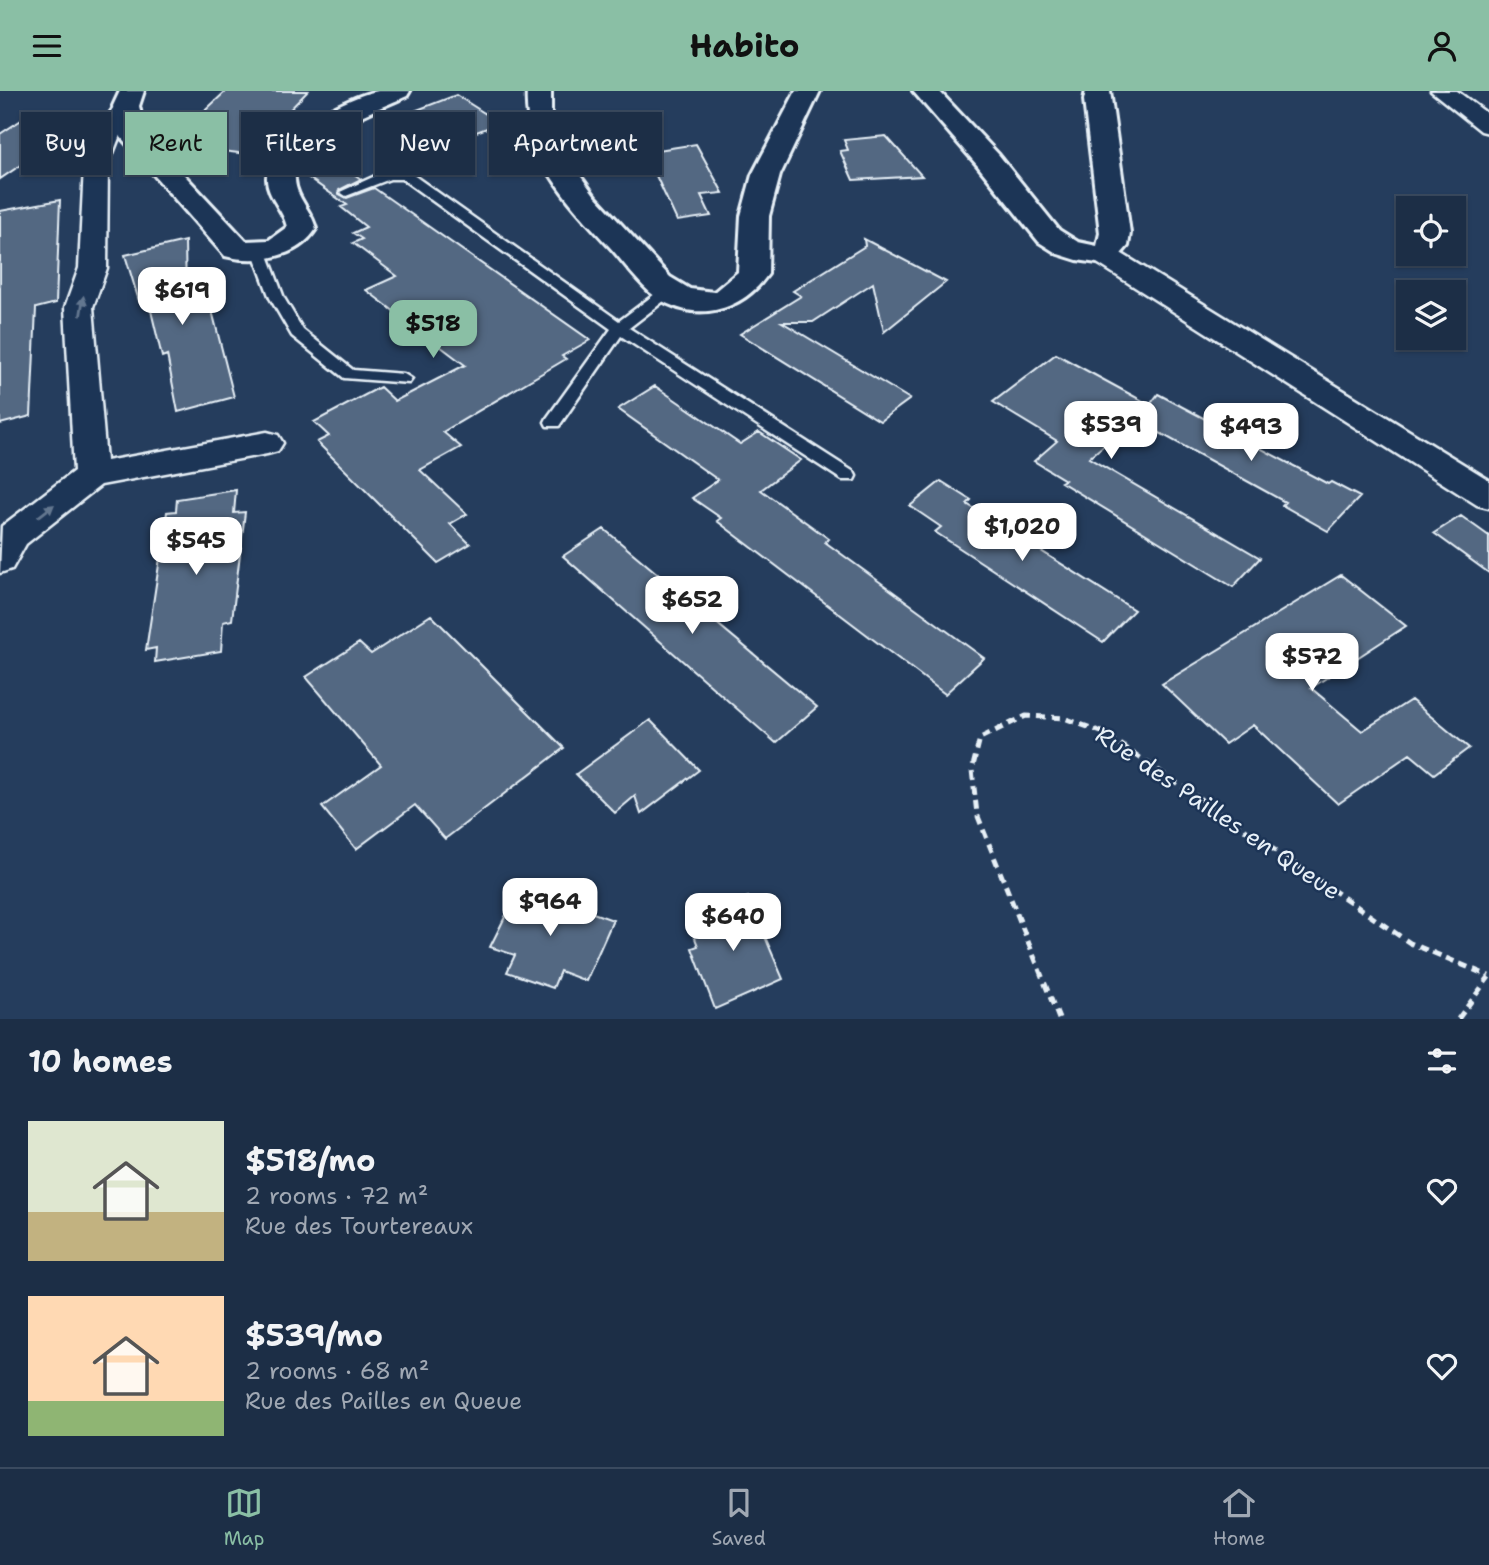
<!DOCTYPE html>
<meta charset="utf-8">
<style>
body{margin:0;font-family:"Shantell Sans",sans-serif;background:#293a51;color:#f1f3f6;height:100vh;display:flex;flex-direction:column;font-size:26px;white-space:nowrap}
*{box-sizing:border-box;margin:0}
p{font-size:23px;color:#a0a8b3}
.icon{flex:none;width:38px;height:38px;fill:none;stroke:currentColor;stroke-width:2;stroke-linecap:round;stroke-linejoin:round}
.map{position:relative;height:928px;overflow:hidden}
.details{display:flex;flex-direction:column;background:#1c2e46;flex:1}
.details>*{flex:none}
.guide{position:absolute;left:21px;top:21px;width:700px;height:63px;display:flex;gap:14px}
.fabs{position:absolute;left:1396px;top:105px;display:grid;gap:14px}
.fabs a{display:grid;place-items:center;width:70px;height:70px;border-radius:0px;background:#1c2e46;box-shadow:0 2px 5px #0004,0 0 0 2px #3a4a5f;font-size:35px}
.price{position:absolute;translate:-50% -60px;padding:0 16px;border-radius:14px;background:#fff;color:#222;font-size:23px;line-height:46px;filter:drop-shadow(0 2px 4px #0008)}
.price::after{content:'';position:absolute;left:50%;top:42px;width:21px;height:16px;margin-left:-10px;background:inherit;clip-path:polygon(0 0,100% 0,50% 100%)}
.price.active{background:#8abfa5;color:#111}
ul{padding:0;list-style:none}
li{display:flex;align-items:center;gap:21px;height:175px;padding:0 28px}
li span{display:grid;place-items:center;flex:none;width:196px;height:140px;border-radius:0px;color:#555}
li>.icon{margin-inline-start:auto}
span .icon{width:84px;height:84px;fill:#fffc;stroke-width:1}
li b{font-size:30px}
h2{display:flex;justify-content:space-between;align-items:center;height:84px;padding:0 28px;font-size:30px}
.pill{padding:0 24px;border-radius:0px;background:#1c2e46;box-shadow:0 2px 5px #0004,0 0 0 2px #3a4a5f;font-size:24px;line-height:63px}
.pill.active{background:#8abfa5;color:#111}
header{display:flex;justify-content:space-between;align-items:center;height:91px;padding:0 28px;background:#8abfa5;color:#111;font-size:32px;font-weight:700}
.tabs{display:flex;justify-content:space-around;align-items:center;height:98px;border-top:2px solid #3a4a5f;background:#1c2e46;font-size:19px;color:#a0a8b3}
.tabs a{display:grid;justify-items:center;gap:4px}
.tabs .active{color:#8abfa5}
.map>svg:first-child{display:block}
.building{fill:#536782;stroke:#e8f1f8;stroke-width:2}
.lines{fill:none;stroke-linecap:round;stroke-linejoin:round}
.lane-casing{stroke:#e8f1f8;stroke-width:5}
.street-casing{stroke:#e8f1f8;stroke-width:5}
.secondary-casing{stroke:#e8f1f8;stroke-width:6}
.path{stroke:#e8f1f8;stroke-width:5;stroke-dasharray:9 6;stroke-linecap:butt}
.lane{fill:#1d3557;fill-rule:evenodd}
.street{fill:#1d3557;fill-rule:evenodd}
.secondary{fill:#1d3557;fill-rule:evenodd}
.oneway{fill:#64778f}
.labels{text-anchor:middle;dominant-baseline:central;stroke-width:5;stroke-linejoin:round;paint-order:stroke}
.near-street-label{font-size:24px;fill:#e8f1f8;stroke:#1d3557}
</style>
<header><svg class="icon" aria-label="menu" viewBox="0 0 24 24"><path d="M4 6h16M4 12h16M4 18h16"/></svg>Habito<svg class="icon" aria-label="person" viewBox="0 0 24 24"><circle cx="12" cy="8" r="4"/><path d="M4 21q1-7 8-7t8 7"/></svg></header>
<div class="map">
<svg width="1489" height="928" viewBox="0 0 1489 928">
<rect width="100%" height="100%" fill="#253d5d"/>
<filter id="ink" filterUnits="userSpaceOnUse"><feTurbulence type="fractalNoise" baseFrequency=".0143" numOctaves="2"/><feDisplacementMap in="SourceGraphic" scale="14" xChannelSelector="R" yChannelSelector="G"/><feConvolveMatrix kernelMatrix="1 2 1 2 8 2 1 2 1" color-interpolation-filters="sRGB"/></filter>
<g filter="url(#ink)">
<path class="building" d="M 226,0 L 308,0 L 247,63 L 188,56 L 199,45 L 180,43 Z
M 456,4 L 500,32 L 461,47 L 417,19 Z
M 29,24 L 78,35 L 0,88 L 0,43 Z
M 886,45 L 922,85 L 853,89 L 840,60 L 848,59 L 844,49 Z
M 696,53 L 723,102 L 701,104 L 711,125 L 677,130 L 645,61 Z
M 327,64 L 361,88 L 339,99 L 339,103 L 347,107 L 374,97 L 590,249 L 562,265 L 566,268 L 443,341 L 461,356 L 420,379 L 467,423 L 450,433 L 470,453 L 438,472 L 317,351 L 329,345 L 314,331 L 380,296 L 395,310 L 465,274 L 366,199 L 397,185 L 353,152 L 362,148 L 353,142 L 366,136 L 341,116 L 347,114 L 299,80 L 300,75 Z
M 60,109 L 56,212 L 36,217 L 31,325 L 0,333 L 0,120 Z
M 864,148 L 946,191 L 884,241 L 873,192 L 813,231 L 782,231 L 910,308 L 880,330 L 740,243 L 801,205 L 793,200 L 865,155 Z
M 185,150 L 186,205 L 207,200 L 234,306 L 178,321 L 167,264 L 162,266 L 148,207 L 139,210 L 125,164 Z
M 1056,263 L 1150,314 L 1089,367 L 1260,467 L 1233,496 L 1061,391 L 1065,389 L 1034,370 L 1057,350 L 993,311 Z
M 655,295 L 740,353 L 759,341 L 801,369 L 761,399 L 829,448 L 825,451 L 984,567 L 945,603 L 717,430 L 721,427 L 692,407 L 718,389 L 618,318 Z
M 1158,303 L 1328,393 L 1331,391 L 1360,406 L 1328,440 L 1282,414 L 1285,411 L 1138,330 Z
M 941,390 L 971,409 L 967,413 L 1134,519 L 1103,551 L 935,441 L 941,436 L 910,415 Z
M 236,399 L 234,422 L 245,421 L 232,529 L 223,531 L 221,560 L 155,571 L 156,557 L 146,559 L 167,421 L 176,420 L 177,408 Z
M 1461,425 L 1489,445 L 1489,482 L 1434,442 Z
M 604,438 L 817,616 L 776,652 L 563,465 Z
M 1341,484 L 1406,535 L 1311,597 L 1362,640 L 1411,609 L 1469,657 L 1434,683 L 1410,663 L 1338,713 L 1253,634 L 1225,653 L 1162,593 Z
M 431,524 L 564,657 L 445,748 L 415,714 L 356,758 L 322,716 L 381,674 L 306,586 L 359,552 L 371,563 Z
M 650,629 L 699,679 L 641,723 L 635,705 L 615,722 L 576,683 Z
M 520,796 L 613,829 L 586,890 L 560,880 L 553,897 L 507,881 L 515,864 L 490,856 Z
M 748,806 L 783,888 L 715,918 L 692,857 L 698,855 L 688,829 Z"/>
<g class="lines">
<defs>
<path id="lane" d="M 384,81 L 409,81 L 619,230 L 663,197 L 673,197 L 673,203 L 629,237 L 854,381 L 856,385 L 854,389 L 842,389 L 621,245 L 559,335 L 547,335 L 545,331 L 547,327 L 611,238 L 402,88 L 390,88 L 346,105 L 340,101 Z
M 259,155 L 266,159 L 284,207 L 303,239 L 353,279 L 404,283 L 412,288 L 409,292 L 344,287 L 292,245 L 270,207 L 252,159 Z"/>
<path id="street" d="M 1431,0 L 1457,0 L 1489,24 L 1489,42 L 1481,40 Z
M 126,8 L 134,10 L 138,15 L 122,39 L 108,75 L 107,177 L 93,216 L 106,370 L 267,341 L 278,344 L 283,352 L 278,360 L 267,363 L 101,394 L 26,453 L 12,478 L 0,482 L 2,435 L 74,380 L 65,216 L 79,177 L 84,75 L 98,39 L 118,10 Z
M 1104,156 L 1114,158 L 1489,389 L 1489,417 L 1477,414 L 1094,170 L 1090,164 L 1094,158 Z"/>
<path id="secondary" d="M 120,0 L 144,0 L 139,15 L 145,42 L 246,150 L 269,149 L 287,136 C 284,119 266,105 267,86 C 269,48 344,6 378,0 C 388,0 400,0 410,0 L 407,5 C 377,19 291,48 295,89 C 296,107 312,120 316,138 C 297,167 257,173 225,165 L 119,44 L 113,15 Z
M 527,0 L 551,0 L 551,23 L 568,68 L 595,105 L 670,186 L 690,198 L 714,201 L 738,181 L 741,125 L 752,84 L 796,0 L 820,0 L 780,84 L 769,125 L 768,183 C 742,220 696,233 656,206 C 638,193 624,171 609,155 C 568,111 523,64 527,0 Z
M 913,0 L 939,0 L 998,63 L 1059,139 L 1078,151 L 1097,155 L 1100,142 L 1084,9 L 1086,0 L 1110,0 L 1130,142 L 1128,155 L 1115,170 L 1104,173 L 1077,169 L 1058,163 L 1039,151 L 978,75 Z"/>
</defs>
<use href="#lane" class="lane-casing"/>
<use href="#street" class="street-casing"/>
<use href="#secondary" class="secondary-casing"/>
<path class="path" d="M 1059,928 L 977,723 L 972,679 L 980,647 L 1026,625 L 1064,627 L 1104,642 L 1410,852 L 1489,885
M 1458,928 L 1489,886"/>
<use href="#lane" class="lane"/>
<use href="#street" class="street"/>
<use href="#secondary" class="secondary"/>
</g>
<defs><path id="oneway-solid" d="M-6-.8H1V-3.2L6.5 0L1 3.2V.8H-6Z" transform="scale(1.75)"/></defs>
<g class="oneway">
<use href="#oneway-solid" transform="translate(82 215) rotate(-81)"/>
<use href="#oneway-solid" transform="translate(46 420) rotate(-38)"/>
</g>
</g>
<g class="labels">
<g class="near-street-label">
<text transform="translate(1218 722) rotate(34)">Rue des Pailles en Queue</text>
</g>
</g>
</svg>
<div class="fabs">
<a><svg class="icon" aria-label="locate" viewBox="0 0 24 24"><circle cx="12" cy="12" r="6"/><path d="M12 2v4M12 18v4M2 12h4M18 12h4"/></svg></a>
<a><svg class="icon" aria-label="layers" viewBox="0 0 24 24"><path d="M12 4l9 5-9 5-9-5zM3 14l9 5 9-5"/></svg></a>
</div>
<b class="price" style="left:182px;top:236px">$619</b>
<b class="price active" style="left:433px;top:269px">$518</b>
<b class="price" style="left:1111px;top:370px">$539</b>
<b class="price" style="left:1251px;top:372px">$493</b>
<b class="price" style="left:1022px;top:472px">$1,020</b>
<b class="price" style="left:196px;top:486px">$545</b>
<b class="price" style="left:692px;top:545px">$652</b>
<b class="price" style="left:1312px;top:602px">$572</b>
<b class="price" style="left:550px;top:847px">$964</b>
<b class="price" style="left:733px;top:862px">$640</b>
<div class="guide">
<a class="pill">Buy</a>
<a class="pill active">Rent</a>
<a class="pill">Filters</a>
<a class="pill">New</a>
<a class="pill">Apartment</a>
</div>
</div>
<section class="details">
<h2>10 homes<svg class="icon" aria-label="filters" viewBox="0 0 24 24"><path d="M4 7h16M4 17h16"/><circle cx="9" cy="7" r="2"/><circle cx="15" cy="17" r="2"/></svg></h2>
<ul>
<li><span style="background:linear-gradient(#dfe7d0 65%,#c2b280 0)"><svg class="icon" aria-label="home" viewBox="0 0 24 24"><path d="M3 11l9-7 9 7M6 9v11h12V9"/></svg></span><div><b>$518/mo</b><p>2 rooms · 72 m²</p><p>Rue des Tourtereaux</p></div><svg class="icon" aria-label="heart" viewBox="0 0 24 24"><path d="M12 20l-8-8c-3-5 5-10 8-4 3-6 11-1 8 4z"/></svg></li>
<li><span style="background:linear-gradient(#ffd9b3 75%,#8fb573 0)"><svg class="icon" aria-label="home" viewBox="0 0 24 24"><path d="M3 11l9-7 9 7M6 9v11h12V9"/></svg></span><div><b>$539/mo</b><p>2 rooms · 68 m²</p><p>Rue des Pailles en Queue</p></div><svg class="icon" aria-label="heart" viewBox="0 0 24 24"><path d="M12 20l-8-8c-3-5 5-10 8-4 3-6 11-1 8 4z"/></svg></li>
</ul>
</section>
<nav class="tabs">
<a class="active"><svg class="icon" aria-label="map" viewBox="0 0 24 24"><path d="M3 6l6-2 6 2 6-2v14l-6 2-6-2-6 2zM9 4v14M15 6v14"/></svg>Map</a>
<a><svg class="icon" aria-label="saved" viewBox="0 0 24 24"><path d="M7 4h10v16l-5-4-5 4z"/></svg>Saved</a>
<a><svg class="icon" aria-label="home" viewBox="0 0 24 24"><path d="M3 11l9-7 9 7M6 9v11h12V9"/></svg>Home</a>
</nav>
